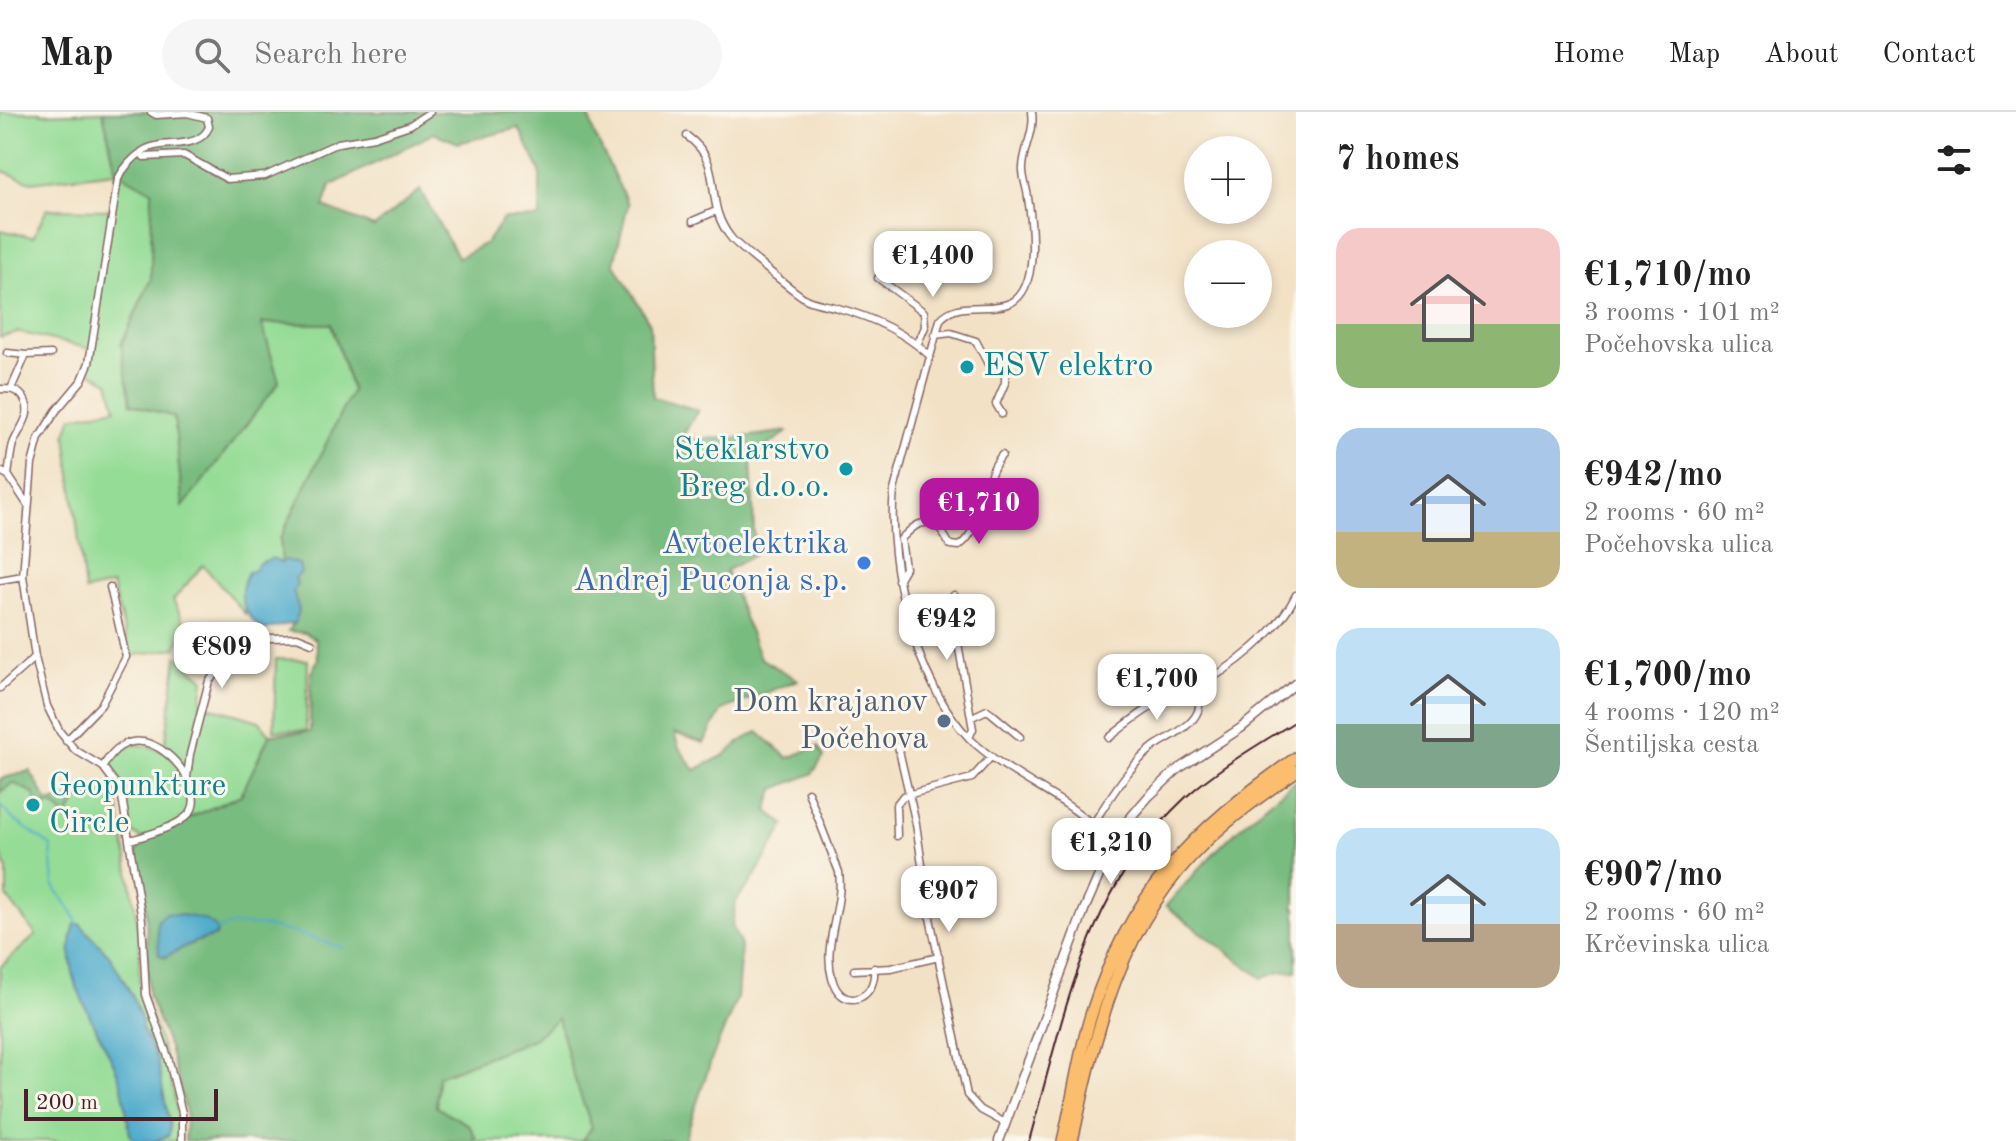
<!DOCTYPE html>
<meta charset="utf-8">
<style>
body{margin:0;font-family:"Old Standard TT",serif;background:#f6f6f6;color:#222;height:100vh;display:flex;flex-direction:column;font-size:30px;white-space:nowrap}
*{box-sizing:border-box;margin:0}
p{font-size:26px;color:#767676}
.icon{flex:none;width:44px;height:44px;fill:none;stroke:currentColor;stroke-width:2;stroke-linecap:round;stroke-linejoin:round}
.map{position:relative;flex:1;overflow:hidden}
.side{display:flex;flex-direction:column;background:#fff;width:720px}
.side>*{flex:none}
.buttons{position:absolute;left:1184px;top:24px;display:grid;gap:16px}
.buttons a{display:grid;place-items:center;width:88px;height:88px;border-radius:50%;background:#fff;box-shadow:0 4px 12px #0003;font-size:40px}
.scale{position:absolute;left:24px;bottom:20px;width:194px;box-sizing:border-box;padding-left:8px;border:4px solid #4a1f2b;border-top:0;font-size:22px;line-height:28px;white-space:nowrap;color:#4a1f2b;-webkit-text-stroke:6px #fbf7ec;paint-order:stroke}
.price{position:absolute;translate:-50% -68px;padding:0 18px;border-radius:16px;background:#fff;color:#222;font-size:26px;line-height:52px;filter:drop-shadow(0 2px 4px #0008)}
.price::after{content:'';position:absolute;left:50%;top:48px;width:24px;height:18px;margin-left:-12px;background:inherit;clip-path:polygon(0 0,100% 0,50% 100%)}
.price.current{background:#b5179e;color:#fff}
ul{padding:0;list-style:none}
li{display:flex;align-items:center;gap:24px;height:200px;padding:0 40px}
li span{display:grid;place-items:center;flex:none;width:224px;height:160px;border-radius:24px;color:#555}
li>.icon{margin-inline-start:auto}
span .icon{width:96px;height:96px;fill:#fffc;stroke-width:1}
li b{font-size:34px}
h2{display:flex;justify-content:space-between;align-items:center;height:96px;padding:0 40px;font-size:34px}
header{display:flex;align-items:center;gap:48px;box-sizing:border-box;height:112px;padding:0 40px;background:#fff;border-bottom:2px solid #e0e0e0}
header strong{font-size:38px}
nav{display:flex;gap:44px;margin-inline-start:auto;font-size:28px}
.search{width:560px;height:72px;background:#f6f6f6;display:flex;align-items:center;gap:20px;box-sizing:border-box;padding:0 28px;border-radius:44px;color:#767676;font-size:30px}
main{display:flex;flex:1;min-height:0}
.map>svg:first-child{display:block}
.green{fill:#95dc96;stroke:#707e60;stroke-width:2}
.forest{fill:#78bc7f;stroke:#616e55;stroke-width:2;fill-rule:evenodd}
.water{fill:#4eabcc;stroke:#4c657c;stroke-width:2}
.lines{fill:none;stroke-linecap:round;stroke-linejoin:round}
.stream{stroke:#4eabcc;stroke-width:2}
.minor-casing{stroke:#856361;stroke-width:9}
.tertiary-casing{stroke:#856361;stroke-width:11}
.trunk-casing{stroke:#856361;stroke-width:14}
.minor{stroke:#fff;stroke-width:6}
.tertiary{stroke:#fff;stroke-width:8}
.trunk{stroke:#fbbe6e;stroke-width:11}
.rail{stroke:#4a1f2b;stroke-width:2}
.culture-dot{fill:#0f9aa8;stroke:#fbf7ec;stroke-width:3}
.shop-dot{fill:#3f7fe0;stroke:#fbf7ec;stroke-width:3}
.service-dot{fill:#5c6f8a;stroke:#fbf7ec;stroke-width:3}
.labels{text-anchor:middle;dominant-baseline:central;stroke-width:6;stroke-linejoin:round;paint-order:stroke}
.culture-label{font-size:32px;fill:#0d838f;stroke:#fbf7ec;text-anchor:start}
.shop-label{font-size:32px;fill:#366cbe;stroke:#fbf7ec;text-anchor:end}
.service-label{font-size:32px;fill:#4e5e75;stroke:#fbf7ec;text-anchor:end}
</style>
<header>
<strong>Map</strong>
<div class="search"><svg class="icon" aria-label="search" viewBox="0 0 24 24"><circle cx="10" cy="10" r="6"/><path d="M15 15l6 6"/></svg>Search here</div>
<nav><a>Home</a><a>Map</a><a>About</a><a>Contact</a></nav>
</header>
<main>
<div class="map">
<svg width="1296" height="1029" viewBox="0 0 1296 1029">
<rect width="100%" height="100%" fill="#fbf7ec"/>
<filter id="ink" filterUnits="userSpaceOnUse"><feTurbulence type="fractalNoise" baseFrequency=".0125" numOctaves="2"/><feDisplacementMap in="SourceGraphic" scale="16" xChannelSelector="R" yChannelSelector="G"/><feConvolveMatrix kernelMatrix="1 2 1 2 8 2 1 2 1" color-interpolation-filters="sRGB"/></filter>
<filter id="wash" filterUnits="userSpaceOnUse"><feTurbulence type="fractalNoise" baseFrequency=".006" numOctaves="4" result="noise"/><feDisplacementMap in="SourceGraphic" scale="32" xChannelSelector="R" yChannelSelector="G"/><feGaussianBlur stdDeviation="1.8" result="paint"/><feColorMatrix in="noise" values="0 0 0 0 0 0 0 0 0 0 0 0 0 0 0 0 0 1.4 0 .05"/><feComposite in="paint" operator="in"/></filter>
<g filter="url(#wash)">
<rect width="100%" height="100%" fill="#f2e1c5"/>
<path class="green" d="M 0,0 L 40,0 L 41,2 L 103,0 L 116,59 L 152,79 L 151,167 L 121,233 L 174,305 L 183,394 L 279,270 L 261,211 L 331,212 L 352,279 L 280,427 L 282,451 L 242,484 L 246,503 L 203,453 L 173,488 L 186,514 L 176,536 L 131,544 L 112,473 L 85,479 L 66,322 L 72,305 L 116,296 L 109,270 L 88,259 L 95,238 L 18,220 L 0,225 L 0,118 L 33,125 L 47,97 L 110,98 L 116,60 L 31,70 L 0,58 Z
M 177,544 L 204,568 L 201,592 L 259,609 L 270,622 L 241,683 L 142,727 L 132,720 L 122,671 L 110,656 C 121,626 137,630 162,639 L 166,627 Z
M 276,547 L 308,548 L 306,619 L 274,618 Z
M 30,659 L 48,690 L 116,678 L 140,827 L 139,869 L 166,948 L 179,1007 L 177,1029 L 0,1029 L 0,855 L 36,823 L 7,785 L 7,757 L 0,739 L 0,667 Z
M 558,905 L 570,953 L 592,1016 L 581,1029 L 473,1029 L 475,1024 L 436,995 L 438,964 L 533,927 Z"/>
<path class="forest" d="M 103,0 L 588,0 L 594,22 L 628,92 L 614,151 L 650,212 L 653,285 L 698,298 L 681,327 L 735,326 L 789,319 L 751,345 L 755,442 L 726,459 L 760,546 L 798,568 L 722,598 L 704,631 L 674,621 L 679,636 L 695,658 L 725,643 L 744,627 L 758,620 L 788,646 L 818,634 L 824,645 L 812,662 L 774,677 L 767,699 L 785,713 L 752,769 L 736,789 L 732,814 L 741,834 L 737,886 L 712,946 L 684,1029 L 581,1029 L 592,1016 L 570,953 L 558,906 L 533,927 L 438,964 L 436,995 L 469,1013 L 475,1024 L 473,1029 L 185,1029 L 186,1000 L 169,936 L 148,882 L 146,795 L 136,741 L 142,727 L 241,683 L 270,622 L 310,620 L 311,561 L 318,547 L 316,527 L 305,521 L 288,519 L 295,511 L 282,451 L 280,427 L 352,278 L 331,212 L 262,211 L 279,270 L 183,395 L 174,305 L 131,292 L 121,233 L 151,167 L 152,79 L 116,59 ZM 519,16 L 540,59 L 540,106 L 503,107 L 486,131 L 458,146 L 420,78 L 374,115 L 324,95 L 330,74 L 434,21 L 458,31 ZM 165,802 L 215,824 L 194,830 L 165,845 Z
M 30,659 L 48,690 L 79,685 L 67,706 L 54,694 L 37,692 L 33,681 L 13,671 L 0,680 L 0,667 Z
M 1296,669 L 1296,789 L 1294,794 L 1296,796 L 1296,859 L 1280,860 L 1262,866 L 1166,794 C 1206,748 1246,705 1296,669 Z"/>
<path class="water" d="M 273,446 L 281,451 L 285,448 L 299,452 L 301,461 L 295,466 L 297,472 L 293,479 L 299,498 L 295,511 L 262,518 C 244,501 235,484 248,460 L 253,459 L 259,451 Z
M 166,801 C 182,804 208,803 217,818 L 216,824 L 194,830 L 165,845 L 159,843 L 157,810 Z
M 75,812 L 80,812 L 110,844 L 132,883 L 142,909 L 142,916 L 157,948 L 170,1014 L 169,1023 L 155,1029 L 137,1029 L 130,1023 C 127,1005 125,985 120,968 C 103,917 56,869 75,812 Z"/>
<g class="lines">
<path class="stream" d="M 0,693 L 13,707 L 51,734 L 54,774 L 74,803 L 77,812
M 217,818 C 247,801 312,827 344,836"/>
</g>
</g>
<g filter="url(#ink)">
<g class="lines">
<defs>
<path id="minor" d="M 151,0 L 156,3 L 187,1 L 207,6 L 209,15 C 198,40 162,26 143,39 C 133,46 124,55 118,67 L 89,251 L 82,268 L 56,299 L 39,326 L 32,352 L 23,464 L 35,545 L 47,594 L 60,620 L 75,638 L 103,655 L 121,679 L 142,808 L 146,883 L 168,945 L 182,1001 L 182,1029
M 1032,0 C 1035,20 1024,36 1023,55 C 1022,65 1027,75 1028,86 C 1032,111 1040,178 1010,191 C 987,201 957,187 940,208 L 894,378 C 886,453 916,573 971,628 C 999,654 1035,672 1067,693 C 1084,704 1098,719 1116,728
M 687,24 C 728,54 700,88 732,127 C 738,134 800,185 808,188 C 818,192 828,193 838,196 C 871,205 904,220 930,244
M 142,42 L 144,45 L 184,43 L 227,67 L 265,64 L 338,31 L 374,25 L 410,13 L 430,0
M 693,109 L 716,99
M 878,166 L 924,200 L 925,215 L 917,233
M 935,223 L 951,221 L 976,229 L 988,252 L 1005,259 L 1005,271 L 996,292 L 1002,302
M 7,241 L 26,243
M 0,277 C 9,277 17,277 23,285 C 35,302 19,316 13,332 C 10,342 10,352 8,363
M 11,277 L 26,243 L 51,242
M 0,359 L 8,363 L 27,392
M 0,468 L 23,464
M 898,468 L 905,456 L 901,427 C 912,416 920,406 938,413 L 950,433 L 959,434 C 987,413 980,369 1002,343
M 954,483 L 955,514 L 973,617 L 969,626
M 0,576 L 35,545
M 972,605 L 987,598 L 990,600 L 1020,625
M 1109,626 C 1125,613 1142,599 1160,590 C 1171,583 1184,580 1195,575 C 1232,557 1278,520 1296,483
M 66,629 L 101,593 L 126,545 L 110,475
M 898,634 L 916,712 L 929,801 L 967,983 L 981,998 L 1005,1011
M 103,655 C 138,588 208,671 191,699 C 183,713 145,724 130,728
M 187,665 L 190,642 L 209,569 L 249,527 L 297,525 L 312,531
M 808,680 L 839,760 C 844,796 822,830 832,866 C 840,900 877,890 874,856
M 1093,712 C 1110,686 1130,652 1155,634 C 1169,625 1192,615 1198,599 C 1201,591 1197,583 1194,575
M 897,724 L 896,693 L 903,684 L 972,666 L 991,645
M 854,858 L 891,856 L 939,845"/>
<path id="tertiary" d="M 999,1029 L 1084,798 L 1104,752 L 1125,712 L 1149,684 L 1178,657 L 1241,616 L 1296,571"/>
<path id="trunk" d="M 1063,1029 C 1073,988 1078,944 1091,903 C 1130,780 1192,719 1296,646
M 1072,1029 C 1097,917 1118,814 1204,731 C 1232,704 1264,681 1296,659"/>
</defs>
<use href="#minor" class="minor-casing"/>
<use href="#tertiary" class="tertiary-casing"/>
<use href="#trunk" class="trunk-casing"/>
<use href="#minor" class="minor"/>
<use href="#tertiary" class="tertiary"/>
<use href="#trunk" class="trunk"/>
<path class="rail" d="M 1029,1029 C 1065,902 1084,780 1186,685 C 1219,655 1258,633 1296,609"/>
</g>
</g>
<g class="culture-dot">
<circle cx="967" cy="255" r="8"/>
<circle cx="846" cy="357" r="8"/>
<circle cx="33" cy="693" r="8"/>
</g>
<circle class="shop-dot" cx="864" cy="451" r="8"/>
<circle class="service-dot" cx="944" cy="609" r="8"/>
<g class="labels">
<g class="culture-label">
<text x="983" y="255">ESV elektro</text>
<text x="830" y="339" text-anchor="end">Steklarstvo<tspan x="830" dy="37">Breg d.o.o.</tspan></text>
<text x="49" y="675">Geopunkture<tspan x="49" dy="37">Circle</tspan></text>
</g>
<g class="shop-label">
<text x="848" y="433">Avtoelektrika<tspan x="848" dy="37">Andrej Puconja s.p.</tspan></text>
</g>
<g class="service-label">
<text x="928" y="591">Dom krajanov<tspan x="928" dy="37">Počehova</tspan></text>
</g>
</g>
</svg>
<div class="buttons">
<a>+</a>
<a>−</a>
</div>
<div class="scale">200 m</div>
<b class="price" style="left:933px;top:187px">€1,400</b>
<b class="price current" style="left:979px;top:434px">€1,710</b>
<b class="price" style="left:947px;top:550px">€942</b>
<b class="price" style="left:222px;top:578px">€809</b>
<b class="price" style="left:1157px;top:610px">€1,700</b>
<b class="price" style="left:1111px;top:774px">€1,210</b>
<b class="price" style="left:949px;top:822px">€907</b>
</div>
<section class="side">
<h2>7 homes<svg class="icon" aria-label="filters" viewBox="0 0 24 24"><path d="M4 7h16M4 17h16"/><circle cx="9" cy="7" r="2"/><circle cx="15" cy="17" r="2"/></svg></h2>
<ul>
<li><span style="background:linear-gradient(#f6c9c9 60%,#8fb573 0)"><svg class="icon" aria-label="home" viewBox="0 0 24 24"><path d="M3 11l9-7 9 7M6 9v11h12V9"/></svg></span><div><b>€1,710/mo</b><p>3 rooms · 101 m²</p><p>Počehovska ulica</p></div></li>
<li><span style="background:linear-gradient(#a9c7e8 65%,#c2b280 0)"><svg class="icon" aria-label="home" viewBox="0 0 24 24"><path d="M3 11l9-7 9 7M6 9v11h12V9"/></svg></span><div><b>€942/mo</b><p>2 rooms · 60 m²</p><p>Počehovska ulica</p></div></li>
<li><span style="background:linear-gradient(#bfe0f5 60%,#7fa58c 0)"><svg class="icon" aria-label="home" viewBox="0 0 24 24"><path d="M3 11l9-7 9 7M6 9v11h12V9"/></svg></span><div><b>€1,700/mo</b><p>4 rooms · 120 m²</p><p>Šentiljska cesta</p></div></li>
<li><span style="background:linear-gradient(#bfe0f5 60%,#b9a48a 0)"><svg class="icon" aria-label="home" viewBox="0 0 24 24"><path d="M3 11l9-7 9 7M6 9v11h12V9"/></svg></span><div><b>€907/mo</b><p>2 rooms · 60 m²</p><p>Krčevinska ulica</p></div></li>
</ul>
</section>
</main>
